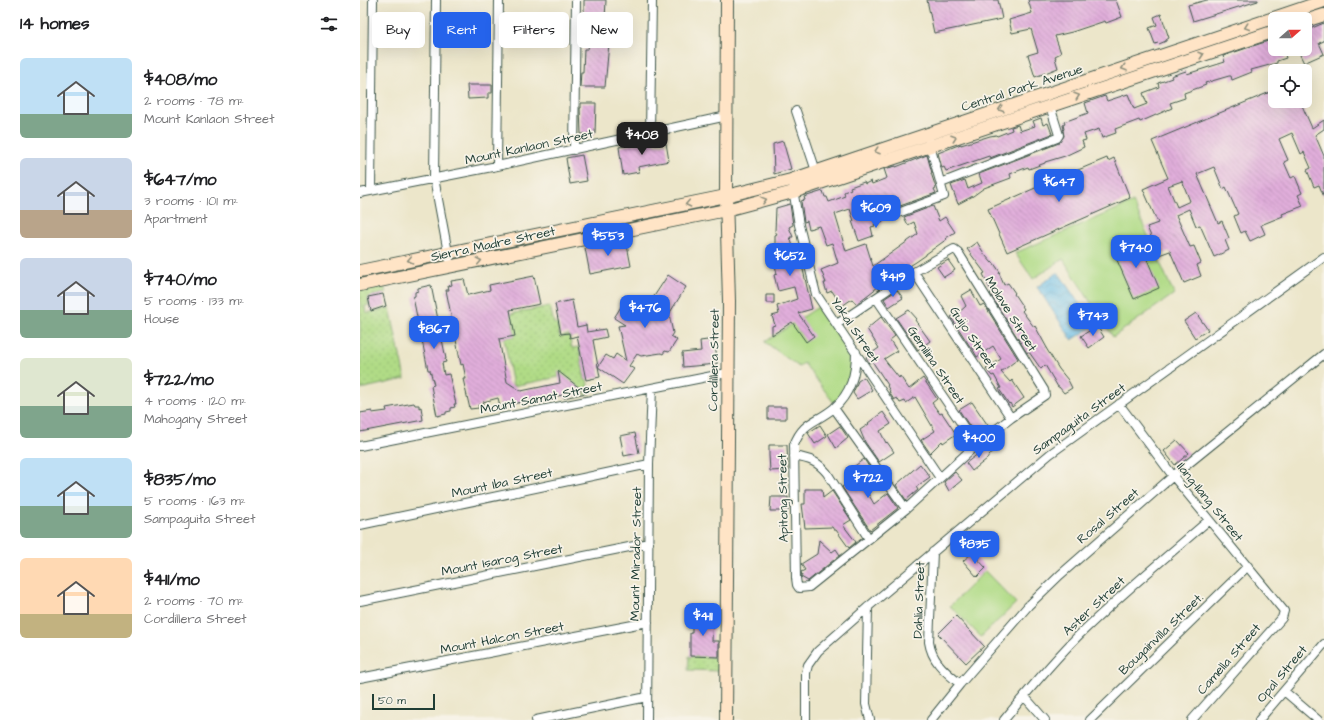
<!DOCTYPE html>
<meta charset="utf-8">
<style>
body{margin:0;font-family:"Architects Daughter",sans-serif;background:#f2f2f2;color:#202124;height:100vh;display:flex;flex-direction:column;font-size:15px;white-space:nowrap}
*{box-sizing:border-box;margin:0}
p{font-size:13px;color:#757577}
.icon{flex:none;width:22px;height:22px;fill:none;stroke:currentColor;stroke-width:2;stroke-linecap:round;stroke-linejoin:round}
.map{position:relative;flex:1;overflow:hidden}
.side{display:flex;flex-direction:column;background:#fff;width:360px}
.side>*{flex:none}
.banner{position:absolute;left:12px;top:12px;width:380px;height:36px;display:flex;gap:8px}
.needle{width:26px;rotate:69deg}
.controls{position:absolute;left:908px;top:12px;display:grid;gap:8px}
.controls a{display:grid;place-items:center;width:44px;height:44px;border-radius:6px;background:#fff;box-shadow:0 4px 16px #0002;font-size:20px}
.scale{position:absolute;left:12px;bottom:10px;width:63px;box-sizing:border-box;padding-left:4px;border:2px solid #1f3d34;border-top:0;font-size:11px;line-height:14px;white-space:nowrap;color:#1f3d34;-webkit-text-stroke:3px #f7f3e8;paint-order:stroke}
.price{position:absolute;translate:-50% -34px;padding:0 9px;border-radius:8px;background:#2563eb;color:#fff;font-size:13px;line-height:26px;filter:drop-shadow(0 1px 2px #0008)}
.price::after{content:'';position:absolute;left:50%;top:24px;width:12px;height:9px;margin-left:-6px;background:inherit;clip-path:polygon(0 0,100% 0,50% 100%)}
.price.active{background:#222;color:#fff}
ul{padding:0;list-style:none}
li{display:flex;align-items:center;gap:12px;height:100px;padding:0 20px}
li span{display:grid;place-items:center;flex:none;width:112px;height:80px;border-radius:6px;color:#555}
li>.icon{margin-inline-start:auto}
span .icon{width:48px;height:48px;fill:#fffc;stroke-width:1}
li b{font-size:17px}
h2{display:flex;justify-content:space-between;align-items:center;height:48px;padding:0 20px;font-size:17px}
.pill{padding:0 14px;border-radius:6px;background:#fff;box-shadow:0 4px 16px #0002;font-size:14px;line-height:36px}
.pill.active{background:#2563eb;color:#fff}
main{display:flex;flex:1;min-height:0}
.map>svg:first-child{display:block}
.grass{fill:url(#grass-dots);stroke:#688c5d}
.park{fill:#b0db86;stroke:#688c5d}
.water{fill:url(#water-waves);stroke:#467e8e}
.building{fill:url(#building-back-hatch);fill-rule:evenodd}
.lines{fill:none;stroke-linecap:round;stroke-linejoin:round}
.street-casing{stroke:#3e564a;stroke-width:10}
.secondary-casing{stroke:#3e564a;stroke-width:14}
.street{stroke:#fff;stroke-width:8}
.secondary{stroke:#ffe4c6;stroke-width:12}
.oneway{stroke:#8f907d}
.labels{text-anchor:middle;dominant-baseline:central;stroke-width:3.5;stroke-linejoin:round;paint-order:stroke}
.street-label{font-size:13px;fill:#1f3d34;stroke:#f7f3e8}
</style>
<main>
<section class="side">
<h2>14 homes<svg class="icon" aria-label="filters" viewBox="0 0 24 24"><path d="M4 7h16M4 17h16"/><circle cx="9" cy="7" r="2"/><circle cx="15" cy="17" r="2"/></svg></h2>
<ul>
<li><span style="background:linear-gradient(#bfe0f5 70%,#7fa58c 0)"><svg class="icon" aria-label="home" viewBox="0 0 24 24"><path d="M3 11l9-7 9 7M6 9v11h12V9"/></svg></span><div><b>$408/mo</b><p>2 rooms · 78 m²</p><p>Mount Kanlaon Street</p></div></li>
<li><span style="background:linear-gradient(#c9d6e8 65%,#b9a48a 0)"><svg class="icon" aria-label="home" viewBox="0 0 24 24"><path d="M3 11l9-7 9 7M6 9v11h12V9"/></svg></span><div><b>$647/mo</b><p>3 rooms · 101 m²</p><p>Apartment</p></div></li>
<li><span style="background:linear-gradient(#c9d6e8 65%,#7fa58c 0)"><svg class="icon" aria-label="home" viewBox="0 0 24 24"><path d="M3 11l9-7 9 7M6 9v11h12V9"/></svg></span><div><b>$740/mo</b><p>5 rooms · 133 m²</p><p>House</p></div></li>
<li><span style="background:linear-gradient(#dfe7d0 60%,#7fa58c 0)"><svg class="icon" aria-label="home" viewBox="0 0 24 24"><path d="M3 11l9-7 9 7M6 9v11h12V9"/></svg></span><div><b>$722/mo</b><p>4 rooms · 120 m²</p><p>Mahogany Street</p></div></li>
<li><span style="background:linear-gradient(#bfe0f5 60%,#7fa58c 0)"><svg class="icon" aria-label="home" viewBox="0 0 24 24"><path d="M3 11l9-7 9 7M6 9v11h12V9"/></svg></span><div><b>$835/mo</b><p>5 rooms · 163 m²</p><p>Sampaguita Street</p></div></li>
<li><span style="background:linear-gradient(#ffd9b3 70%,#c2b280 0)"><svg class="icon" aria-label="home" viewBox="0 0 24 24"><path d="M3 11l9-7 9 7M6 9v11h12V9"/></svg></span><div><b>$411/mo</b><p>2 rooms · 70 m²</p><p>Cordillera Street</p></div></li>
</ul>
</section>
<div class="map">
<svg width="964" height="720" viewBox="0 0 964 720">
<defs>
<pattern id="grass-dots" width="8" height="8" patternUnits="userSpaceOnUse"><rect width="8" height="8" fill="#b0db86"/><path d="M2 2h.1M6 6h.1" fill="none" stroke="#97bd74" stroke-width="1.8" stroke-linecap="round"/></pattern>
<pattern id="water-waves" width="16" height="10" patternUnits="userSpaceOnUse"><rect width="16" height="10" fill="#6cbfe8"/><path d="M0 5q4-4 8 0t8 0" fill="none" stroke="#589cbd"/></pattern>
<pattern id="building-back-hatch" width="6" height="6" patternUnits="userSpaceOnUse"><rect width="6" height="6" fill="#e1aedb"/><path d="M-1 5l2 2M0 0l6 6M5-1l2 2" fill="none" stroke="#b68fb2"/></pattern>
</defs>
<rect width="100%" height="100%" fill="#f7f3e8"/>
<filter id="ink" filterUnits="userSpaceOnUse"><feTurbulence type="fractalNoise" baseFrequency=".025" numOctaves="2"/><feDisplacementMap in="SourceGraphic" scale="8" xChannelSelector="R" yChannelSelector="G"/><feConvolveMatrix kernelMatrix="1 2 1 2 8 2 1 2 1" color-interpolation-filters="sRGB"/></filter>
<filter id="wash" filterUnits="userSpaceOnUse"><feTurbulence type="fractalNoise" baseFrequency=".012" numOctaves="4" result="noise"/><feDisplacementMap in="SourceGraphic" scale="16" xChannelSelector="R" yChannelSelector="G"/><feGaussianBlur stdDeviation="0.9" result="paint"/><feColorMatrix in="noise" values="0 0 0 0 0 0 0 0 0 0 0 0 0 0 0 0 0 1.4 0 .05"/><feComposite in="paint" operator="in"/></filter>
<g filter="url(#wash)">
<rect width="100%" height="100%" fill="#ece6ca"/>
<path class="grass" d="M 24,285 L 26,293 L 8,297 L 9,305 L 5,306 L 6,313 L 30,308 L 45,379 L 0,389 L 0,290 Z
M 190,306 L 194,324 L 197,323 L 200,337 L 209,335 L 212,348 L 219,347 L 225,380 L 227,380 L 230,394 L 224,395 L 223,389 L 220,389 L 199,375 L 199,377 L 153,386 L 144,338 L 155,336 L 152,319 L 140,321 L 140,316 Z
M 329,656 L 360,657 L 360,671 L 328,670 Z"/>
<path class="park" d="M 773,202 L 814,294 L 753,337 L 703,259 L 673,279 L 655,253 Z
M 458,307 L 485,343 L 490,351 L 491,358 L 492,368 L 485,391 L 474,403 L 444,363 L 439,367 L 405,342 Z
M 625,571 L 656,603 L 621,637 L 590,606 Z"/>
<path class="water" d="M 698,272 L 734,326 L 712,340 L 677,287 Z"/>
<g id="blocks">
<path class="building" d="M 224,0 L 246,0 L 245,19 L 229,19 L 229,15 L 224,15 Z
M 567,0 L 638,0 L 642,19 L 574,33 Z
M 668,0 L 756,0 L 762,17 L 746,23 L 745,21 L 712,32 L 695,36 L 701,53 L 695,56 L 696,58 L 695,58 L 698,68 L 675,77 L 668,55 L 678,52 L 671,29 L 652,33 L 649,20 L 672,13 Z
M 847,0 L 898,0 L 898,1 L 833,21 L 828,5 Z
M 801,14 L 809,38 L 806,40 L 806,41 L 799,44 L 798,43 L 795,44 L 789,28 L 797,25 L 794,17 Z
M 91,21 L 106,21 L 106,28 L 91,28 Z
M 964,23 L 964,41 L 959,43 L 964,54 L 944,63 L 940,55 L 947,52 L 945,48 L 945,31 Z
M 112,28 L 121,28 L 121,36 L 112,36 Z
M 908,41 L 910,43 L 915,41 L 915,49 L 923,49 L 926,58 L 917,61 L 917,63 L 891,70 L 892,72 L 872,80 L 871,76 L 869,76 L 845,83 L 846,85 L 824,93 L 825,98 L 810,103 L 812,108 L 780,122 L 779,120 L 755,129 L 756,133 L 742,138 L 739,129 L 724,134 L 726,140 L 722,141 L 724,147 L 705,156 L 685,162 L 685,163 L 669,169 L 668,167 L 650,174 L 651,178 L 624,188 L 613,196 L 598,204 L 591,185 L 605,180 L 608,189 L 622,183 L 619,174 L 699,143 L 704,136 L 703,130 L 704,129 L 703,125 L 705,124 L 704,122 L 728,113 L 725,103 L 745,96 L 747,101 L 768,94 L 774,109 L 787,104 L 783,93 L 799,87 L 798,83 L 812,78 L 811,76 L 826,71 L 827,74 L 865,62 L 863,56 Z
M 229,43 L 249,43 L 245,87 L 220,87 L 221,72 L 223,72 L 224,49 L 228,49 Z
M 107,85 L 132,85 L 132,93 L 128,93 L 128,98 L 108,99 Z
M 915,90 L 915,101 L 940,101 L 952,128 L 964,120 L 964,129 L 955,135 L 964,156 L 964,197 L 959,185 L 954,187 L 947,170 L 951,168 L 944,152 L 941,154 L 932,133 L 919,139 L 928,160 L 924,162 L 931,178 L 935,176 L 942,193 L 938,195 L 943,206 L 922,214 L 923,216 L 901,225 L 905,234 L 890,241 L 885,231 L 881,233 L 874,216 L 878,214 L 866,187 L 863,189 L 854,167 L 837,174 L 858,223 L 862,221 L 869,238 L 865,240 L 869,250 L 854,257 L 840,225 L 836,226 L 829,209 L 816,215 L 830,247 L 834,246 L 841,263 L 837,265 L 841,276 L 824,283 L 810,251 L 799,255 L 787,227 L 798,223 L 783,189 L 808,178 L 792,141 ZM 822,181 L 830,201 L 817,207 L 808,186 Z
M 221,103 L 236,103 L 235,134 L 221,134 L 220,108 L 221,108 Z
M 681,118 L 683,125 L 688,123 L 692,134 L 630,158 L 629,156 L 586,171 L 584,167 L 582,168 L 578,153 L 601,144 L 601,145 L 630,136 L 636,135 L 637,136 L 652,130 L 651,127 L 658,125 L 660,131 L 675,126 L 673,121 Z
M 293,140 L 295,145 L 306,143 L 309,161 L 278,167 L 279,172 L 263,175 L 259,147 Z
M 423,141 L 431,169 L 414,174 L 413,144 Z
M 222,155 L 227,181 L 210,184 L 206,158 Z
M 567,155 L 572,173 L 571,173 L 576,188 L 574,189 L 576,193 L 540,206 L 538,200 L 535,201 L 534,197 L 519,203 L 522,211 L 520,211 L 523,221 L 514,224 L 515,226 L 511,227 L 513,236 L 499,241 L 492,221 L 494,221 L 490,209 L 475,214 L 486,251 L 506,244 L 513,266 L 558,234 L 554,222 L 548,225 L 544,217 L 573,206 L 579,221 L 585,217 L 595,232 L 586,238 L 587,239 L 566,254 L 566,255 L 556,262 L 521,284 L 523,287 L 519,289 L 518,287 L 496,304 L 492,299 L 482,306 L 472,291 L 467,293 L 464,283 L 466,283 L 461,270 L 478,263 L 472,243 L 466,245 L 459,226 L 449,229 L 447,221 L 444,222 L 441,201 L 445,200 L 444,197 L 463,191 L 465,197 L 467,197 L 469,202 L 485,196 L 484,192 L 491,189 L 490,187 L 504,182 L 505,184 L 511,181 L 512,184 L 527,178 L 524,169 L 536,166 L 536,167 Z
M 747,158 L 748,161 L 754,158 L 770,198 L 647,252 L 628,209 L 691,181 L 689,177 L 704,170 L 706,175 Z
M 430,204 L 433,225 L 429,227 L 433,237 L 430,237 L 436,256 L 439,255 L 440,261 L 441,261 L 452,309 L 438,313 L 454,336 L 446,342 L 432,322 L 412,335 L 412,326 L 415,325 L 412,316 L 419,314 L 417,306 L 437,299 L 434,287 L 418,291 L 414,275 L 417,274 L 415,265 L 415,235 L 417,234 L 415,231 L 416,208 Z
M 266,240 L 271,266 L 230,274 L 225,248 L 250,241 L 251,243 Z
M 779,240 L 799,288 L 774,299 L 753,251 Z
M 617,242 L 625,255 L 632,263 L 633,262 L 640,272 L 639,273 L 644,285 L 648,283 L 655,293 L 654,294 L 664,309 L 662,311 L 674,327 L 675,326 L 687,348 L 686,348 L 699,369 L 708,380 L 712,388 L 704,393 L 699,387 L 698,387 L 685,365 L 681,369 L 669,352 L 667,353 L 630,294 L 632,293 L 623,274 L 625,273 L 607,249 Z
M 588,260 L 595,270 L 584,277 L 577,267 Z
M 308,275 L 326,287 L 309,314 L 313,333 L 311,336 L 317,340 L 309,352 L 305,351 L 303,354 L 301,353 L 281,356 L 277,354 L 269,366 L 274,369 L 263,384 L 238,367 L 246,355 L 253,359 L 256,354 L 266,361 L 258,326 L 265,325 L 254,318 L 262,305 L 268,308 L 270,305 L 291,301 Z
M 174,276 L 180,304 L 150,310 L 155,336 L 139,339 L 147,382 L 161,391 L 200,383 L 198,371 L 226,393 L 204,398 L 203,395 L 140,406 L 138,398 L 123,402 L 124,404 L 118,405 L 119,408 L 110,409 L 103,379 L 106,379 L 103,364 L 101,365 L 95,335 L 97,334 L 94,320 L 92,320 L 86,290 L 89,290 L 88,286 L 92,285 L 91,281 L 104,279 L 108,295 L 130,290 L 129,285 Z
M 71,285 L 86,359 L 85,359 L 86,362 L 82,363 L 84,375 L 89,374 L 96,404 L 94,404 L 95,407 L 91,408 L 91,411 L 86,412 L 86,414 L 77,416 L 71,386 L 74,385 L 70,370 L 68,370 L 62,340 L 64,340 L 62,326 L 59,327 L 53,297 L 55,296 L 55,292 L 58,291 L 58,288 Z
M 537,290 L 543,298 L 529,307 L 524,299 Z
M 611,290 L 620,306 L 624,304 L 658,359 L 641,372 L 650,382 L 652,380 L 664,398 L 652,407 L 650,403 L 649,404 L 639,389 L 641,388 L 634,375 L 632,376 L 626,369 L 641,359 L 633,346 L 617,357 L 612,348 L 611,348 L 591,317 L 594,315 L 595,316 L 606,306 L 601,296 Z
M 23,294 L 26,306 L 11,311 L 8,297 Z
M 406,295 L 414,295 L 414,303 L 406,303 Z
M 212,300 L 217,327 L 226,325 L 227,332 L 245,329 L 247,337 L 233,340 L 240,377 L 226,380 L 217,336 L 210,338 L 209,333 L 201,334 L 195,304 Z
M 549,310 L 557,319 L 555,320 L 570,341 L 558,350 L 536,318 Z
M 836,313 L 848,330 L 835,338 L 824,321 Z
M 521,317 L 535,336 L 530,340 L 537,351 L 524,359 L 539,378 L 540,376 L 549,389 L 563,378 L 577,399 L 572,403 L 580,414 L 582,413 L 596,434 L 583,443 L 582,441 L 570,453 L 561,440 L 575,431 L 555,397 L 546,403 L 545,401 L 540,403 L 537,398 L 534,400 L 529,392 L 530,391 L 527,386 L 528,385 L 512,361 L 509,363 L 506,357 L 519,348 L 507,329 Z
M 737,326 L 744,337 L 729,348 L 721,336 Z
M 355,339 L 357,364 L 323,367 L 322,353 L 341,351 L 340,341 Z
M 504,377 L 512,390 L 497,399 L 493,393 L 498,381 Z
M 612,402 L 629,427 L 616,436 L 599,410 Z
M 54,403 L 55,405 L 59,405 L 59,408 L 61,407 L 63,420 L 0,432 L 0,413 L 12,411 L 12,413 L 27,411 L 26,408 Z
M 408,407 L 426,407 L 426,419 L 408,419 Z
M 523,412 L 531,424 L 520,431 L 526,443 L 527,442 L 534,452 L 519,462 L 505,442 L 500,430 L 509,424 L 508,423 Z
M 460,425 L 467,436 L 455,444 L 448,433 Z
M 480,426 L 488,438 L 476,448 L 468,434 Z
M 275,433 L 279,453 L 264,456 L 260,436 Z
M 817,440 L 829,453 L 815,465 L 804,451 Z
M 409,445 L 427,445 L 428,470 L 410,471 L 409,455 Z
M 627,447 L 632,452 L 627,459 L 612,471 L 606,463 Z
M 504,459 L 511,470 L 499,478 L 514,504 L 528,493 L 538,508 L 510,530 L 482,487 L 498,476 L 492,468 Z
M 560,464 L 570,477 L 556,487 L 558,490 L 546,500 L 536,485 Z
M 595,472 L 602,480 L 589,491 L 584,482 Z
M 445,489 L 462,489 L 463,498 L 472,491 L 491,520 L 483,525 L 496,542 L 489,548 L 476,530 L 474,530 L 472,527 L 445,528 L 442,504 L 445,504 Z
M 411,497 L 428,497 L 428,511 L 410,511 Z
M 459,540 L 472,552 L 476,549 L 480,555 L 448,581 L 441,577 L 442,576 L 441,572 L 445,570 L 441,564 L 457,554 Z
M 612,553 L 626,568 L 617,577 L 603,561 Z
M 332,614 L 353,614 L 352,641 L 359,641 L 359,657 L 330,656 L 330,633 L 332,633 Z
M 596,616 L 624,646 L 606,663 L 578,634 Z"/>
</g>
</g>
<g filter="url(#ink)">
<use href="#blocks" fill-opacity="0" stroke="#3e564a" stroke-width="1"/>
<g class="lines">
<defs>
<path id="street" d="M 76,0 L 74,178 L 89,258
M 436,111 L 456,171
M 290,133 L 292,0
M 214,150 L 216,0
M 137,166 L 139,0
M 581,183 L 697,138 L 699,135 L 690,106
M 433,189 L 439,225 L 456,294 L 580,478
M 11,191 L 13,0
M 0,193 L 137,166 L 367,116
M 538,213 L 584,196 L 569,142
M 554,272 L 651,418
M 516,298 L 616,445
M 477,324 L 554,272 L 594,249 L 598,252 L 684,390 L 685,395 L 651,418 L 616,445 L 546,509 L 449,587 L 439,588 L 437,585 L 436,578 L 434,445 C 443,421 456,423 474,408 C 491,393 496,374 496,352
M 759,404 L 813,476 L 924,611 L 922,618 L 832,720
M 474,408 L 546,509
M 0,446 L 367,373
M 434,456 C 450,459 457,461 467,473 L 509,539
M 0,525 L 289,464
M 573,552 L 569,642 C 572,662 586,672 600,684
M 0,601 L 289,543
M 508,607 L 506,704 L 510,720
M 0,678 L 288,622
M 924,691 L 958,720
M 664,696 L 685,720
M 176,720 L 287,697
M 287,720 L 289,464 L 292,388
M 446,720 L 446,673 L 448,665 L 458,651 L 508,607 L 690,454 L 964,257
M 571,720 L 600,684 L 668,606 L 700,575 L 813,476 L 964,354
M 644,720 C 668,691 692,662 719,635 C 760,595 805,558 849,520
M 730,720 L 888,566
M 899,720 L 964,644"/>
<path id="secondary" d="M 945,21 L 964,15
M 0,271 L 366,196 L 431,180 L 964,1
M 0,285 L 366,210 L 433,192 L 915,31
M 366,720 L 369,301 L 366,196 L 367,0"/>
</defs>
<use href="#street" class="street-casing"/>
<use href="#secondary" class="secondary-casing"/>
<use href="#street" class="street"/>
<use href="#secondary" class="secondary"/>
</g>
<defs><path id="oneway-chevron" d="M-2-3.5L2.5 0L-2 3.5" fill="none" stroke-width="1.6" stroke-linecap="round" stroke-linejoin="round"/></defs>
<g class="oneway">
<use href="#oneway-chevron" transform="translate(887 27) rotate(161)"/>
<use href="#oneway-chevron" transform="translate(841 55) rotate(-18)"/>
<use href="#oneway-chevron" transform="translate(764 68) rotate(162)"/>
<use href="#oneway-chevron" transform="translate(717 96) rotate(-19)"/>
<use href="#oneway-chevron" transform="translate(641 109) rotate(162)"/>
<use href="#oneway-chevron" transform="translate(594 138) rotate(-19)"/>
<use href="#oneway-chevron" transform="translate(517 151) rotate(161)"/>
<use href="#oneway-chevron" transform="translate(404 200) rotate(-15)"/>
<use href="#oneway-chevron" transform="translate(328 204) rotate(168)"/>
<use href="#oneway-chevron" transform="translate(50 260) rotate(168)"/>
<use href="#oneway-chevron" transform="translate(119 261) rotate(-12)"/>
</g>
</g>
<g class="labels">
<g class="street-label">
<text transform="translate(662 88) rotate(-18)">Central Park Avenue</text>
<text transform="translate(169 147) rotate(-12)">Mount Kanlaon Street</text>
<text transform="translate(133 244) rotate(-12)">Sierra Madre Street</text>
<text transform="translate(651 314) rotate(58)">Molave Street</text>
<text transform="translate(495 330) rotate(56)">Yakal Street</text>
<text transform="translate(613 338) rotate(56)">Guijo Street</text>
<text transform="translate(354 360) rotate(-89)">Cordillera Street</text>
<text transform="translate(576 365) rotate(56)">Gemilina Street</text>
<text transform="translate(181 398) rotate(-11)">Mount Samat Street</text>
<text transform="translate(719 419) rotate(-36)">Sampaguita Street</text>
<text transform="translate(142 483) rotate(-12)">Mount Iba Street</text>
<text transform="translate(423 498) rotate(-91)">Apitong Street</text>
<text transform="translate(850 502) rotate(51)">Ilang-Ilang Street</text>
<text transform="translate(748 516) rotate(-41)">Rosal Street</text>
<text transform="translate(276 554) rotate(-89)">Mount Mirador Street</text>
<text transform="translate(142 560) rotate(-11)">Mount Isarog Street</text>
<text transform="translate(559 600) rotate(-88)">Dahlia Street</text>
<text transform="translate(734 606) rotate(-43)">Aster Street</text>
<text transform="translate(801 634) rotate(-44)">Bougainvilla Street.</text>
<text transform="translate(142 638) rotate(-11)">Mount Halcon Street</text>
<text transform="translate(869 659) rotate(-49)">Camella Street</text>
<text transform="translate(922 674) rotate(-50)">Opal Street</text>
</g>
</g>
</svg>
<div class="controls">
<a><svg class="needle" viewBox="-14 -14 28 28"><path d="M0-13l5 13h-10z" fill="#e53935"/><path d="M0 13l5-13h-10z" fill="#757577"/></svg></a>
<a><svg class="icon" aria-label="locate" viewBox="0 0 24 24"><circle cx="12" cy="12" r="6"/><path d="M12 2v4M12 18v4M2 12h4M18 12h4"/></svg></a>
</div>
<div class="scale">50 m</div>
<b class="price active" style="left:282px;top:156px">$408</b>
<b class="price" style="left:699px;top:203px">$647</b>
<b class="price" style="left:516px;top:229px">$609</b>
<b class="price" style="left:248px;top:257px">$553</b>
<b class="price" style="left:776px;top:269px">$740</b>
<b class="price" style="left:430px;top:277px">$652</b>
<b class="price" style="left:533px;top:298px">$419</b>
<b class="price" style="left:285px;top:329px">$476</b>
<b class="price" style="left:733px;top:337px">$743</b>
<b class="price" style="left:74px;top:350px">$867</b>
<b class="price" style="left:619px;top:459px">$400</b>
<b class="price" style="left:508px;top:499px">$722</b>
<b class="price" style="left:615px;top:565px">$835</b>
<b class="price" style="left:343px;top:637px">$411</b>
<div class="banner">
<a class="pill">Buy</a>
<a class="pill active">Rent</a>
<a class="pill">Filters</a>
<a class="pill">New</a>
</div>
</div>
</main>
